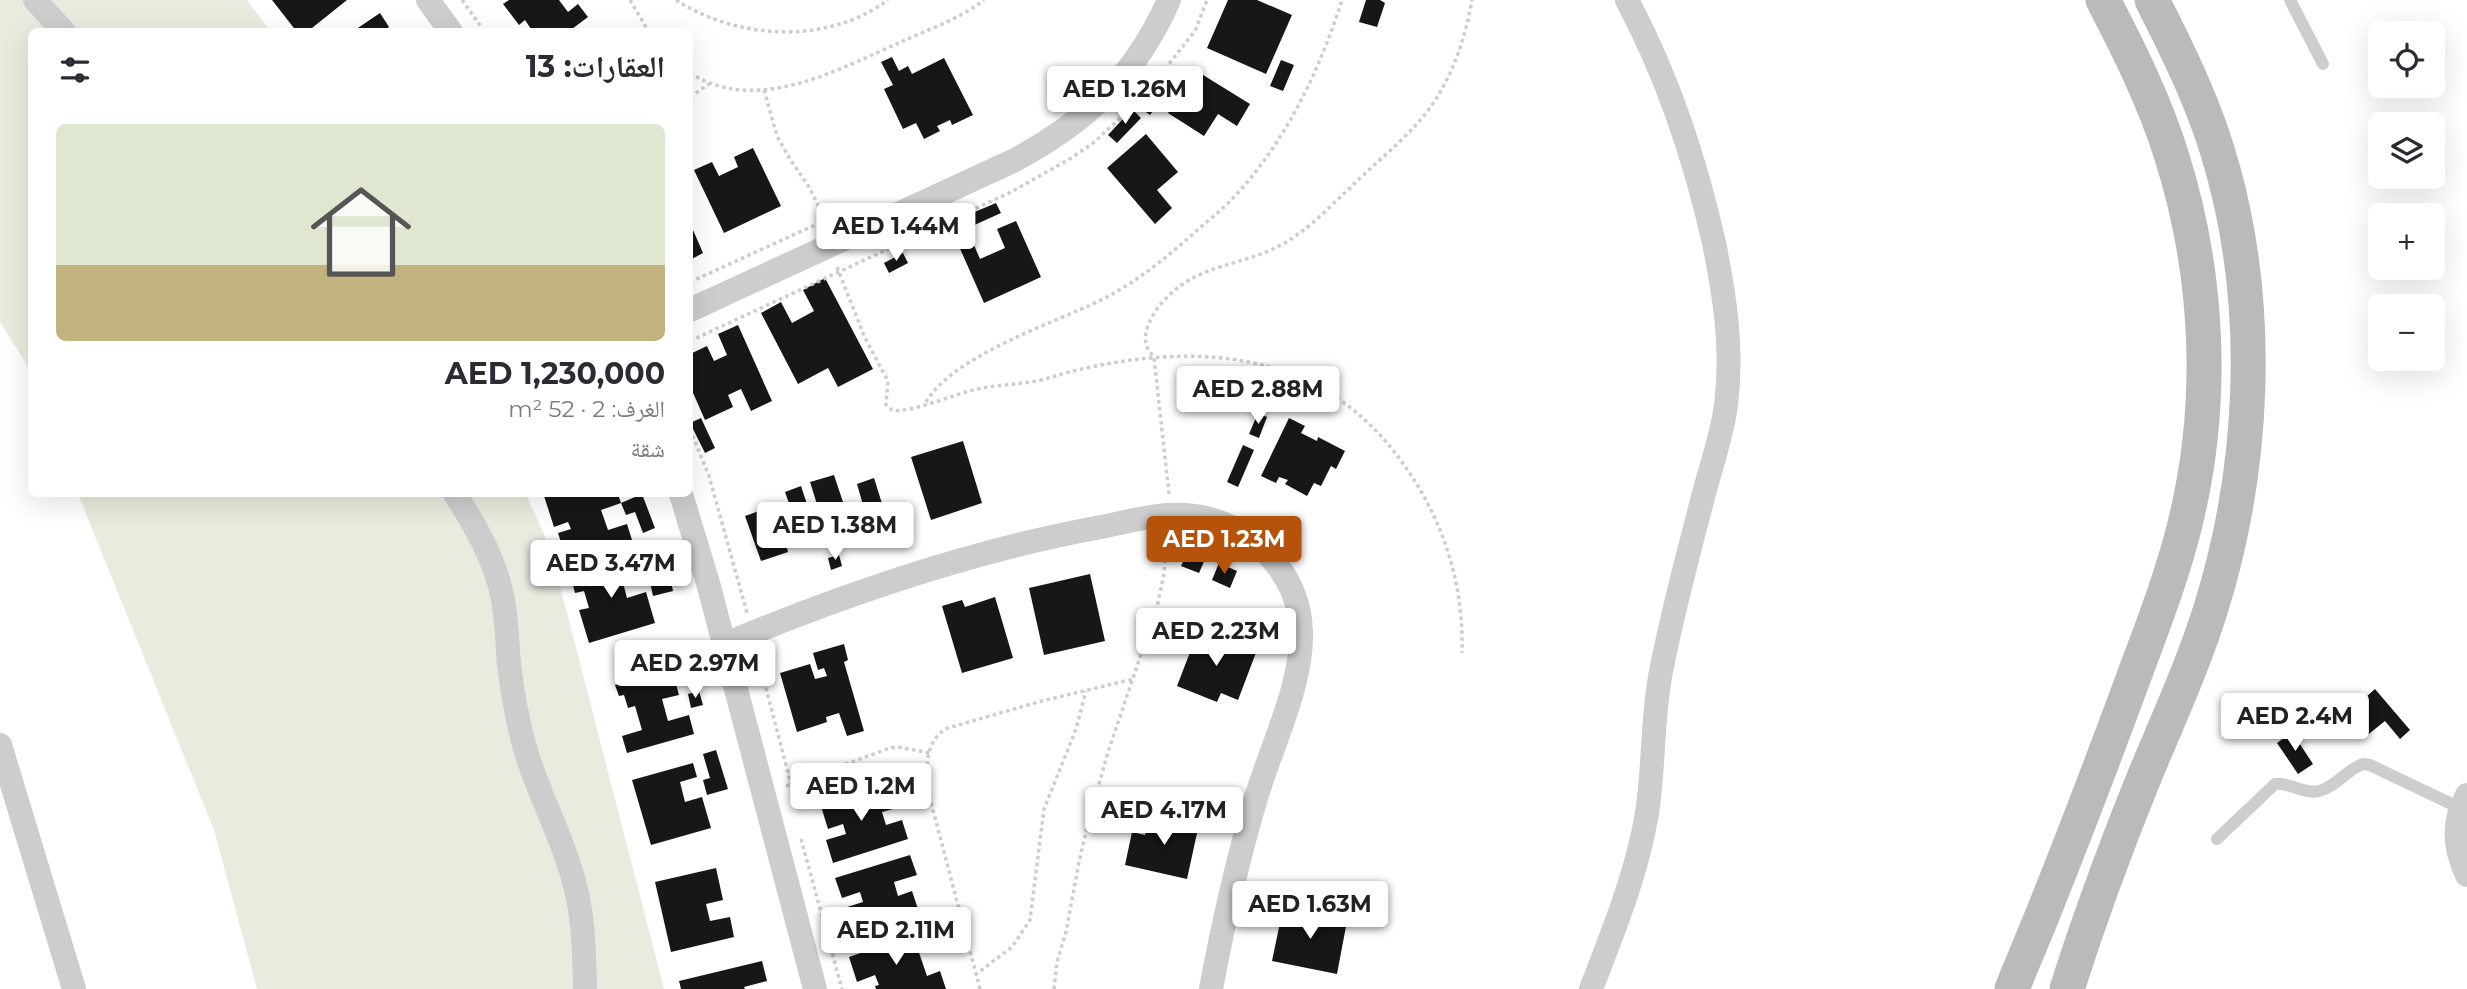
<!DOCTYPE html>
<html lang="ar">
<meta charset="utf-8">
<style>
body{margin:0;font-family:Montserrat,"Noto Naskh Arabic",sans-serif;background:#f7f7f7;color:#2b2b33;direction:rtl;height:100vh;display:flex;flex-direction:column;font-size:26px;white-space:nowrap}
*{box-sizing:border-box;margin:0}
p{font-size:23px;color:#7c7c81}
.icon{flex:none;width:38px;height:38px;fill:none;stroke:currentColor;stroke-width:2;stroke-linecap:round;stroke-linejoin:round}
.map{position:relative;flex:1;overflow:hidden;direction:ltr}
.drawer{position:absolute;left:28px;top:28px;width:665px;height:469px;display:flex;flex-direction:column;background:#fff;border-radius:10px;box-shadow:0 7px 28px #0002;direction:rtl}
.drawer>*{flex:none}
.controls{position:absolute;left:2368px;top:21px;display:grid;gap:14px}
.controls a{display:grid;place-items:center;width:77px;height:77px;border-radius:10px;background:#fff;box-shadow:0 7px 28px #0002;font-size:35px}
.price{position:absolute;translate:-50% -60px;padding:0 16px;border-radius:7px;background:#fff;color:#222;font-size:23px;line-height:46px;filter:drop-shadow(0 2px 4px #0008)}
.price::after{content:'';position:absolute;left:50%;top:42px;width:21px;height:16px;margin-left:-10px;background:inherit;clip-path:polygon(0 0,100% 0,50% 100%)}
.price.selected{background:#b45309;color:#fff}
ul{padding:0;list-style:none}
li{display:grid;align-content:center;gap:14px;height:371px;padding:0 28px}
li span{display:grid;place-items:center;height:217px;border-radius:10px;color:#555}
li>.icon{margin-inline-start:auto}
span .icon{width:126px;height:126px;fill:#fffc;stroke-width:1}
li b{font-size:30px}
h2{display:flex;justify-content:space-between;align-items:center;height:84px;padding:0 28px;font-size:30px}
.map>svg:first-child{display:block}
.green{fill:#e7ecde}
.building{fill:#171717}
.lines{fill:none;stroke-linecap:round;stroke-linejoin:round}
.path{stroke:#cdcdcd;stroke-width:3.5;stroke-dasharray:3.5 3.5;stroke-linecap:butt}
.lane{stroke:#cdcdcd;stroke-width:12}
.street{stroke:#cdcdcd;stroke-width:24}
.secondary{stroke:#bababa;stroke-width:35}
</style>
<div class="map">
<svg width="2467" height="989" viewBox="0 0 2467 989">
<rect width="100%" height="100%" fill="#fff"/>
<path class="green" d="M 0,0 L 247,0 L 270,31 L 32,32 L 31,377 L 24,360 L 0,322 Z
M 78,494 L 526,494 L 545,537 L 559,582 L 664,989 L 257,989 L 214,830 Z"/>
<path class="building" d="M 272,0 L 347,0 L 307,32 L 297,32 Z
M 509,0 L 559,0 L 568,12 L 578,4 L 588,17 L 568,32 L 533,32 L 525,20 L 519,25 L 503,4 Z
M 1228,0 L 1257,0 L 1292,15 L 1266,74 L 1207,48 Z
M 1366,0 L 1380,0 L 1385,3 L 1377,27 L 1359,22 Z
M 380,13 L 389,27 L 383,32 L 352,32 Z
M 892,57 L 899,71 L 908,66 L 912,74 L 944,58 L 973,115 L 952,125 L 950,120 L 937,126 L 940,131 L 924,139 L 916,123 L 903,129 L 884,89 L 893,85 L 881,62 Z
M 1281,60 L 1294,65 L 1283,91 L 1270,86 Z
M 1195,70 L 1250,104 L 1237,126 L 1218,114 L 1204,136 L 1168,113 Z
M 1159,78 L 1170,86 L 1150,115 L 1139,107 Z
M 1132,109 L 1141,118 L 1117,143 L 1108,135 Z
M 1146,134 L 1178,172 L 1157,190 L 1172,208 L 1155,224 L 1107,168 Z
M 753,148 L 781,206 L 724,233 L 694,170 L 712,162 L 719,176 L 738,167 L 734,157 Z
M 996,203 L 1001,213 L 970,227 L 965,216 Z
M 1016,221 L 1041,277 L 984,303 L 958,244 L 971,238 L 980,259 L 1005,248 L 997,229 Z
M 690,223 L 703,253 L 690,260 Z
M 903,253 L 908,263 L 889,273 L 884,263 Z
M 825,278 L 873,369 L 838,387 L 828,368 L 798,384 L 761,313 L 781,302 L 792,323 L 814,311 L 803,290 Z
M 738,325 L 772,401 L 751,411 L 741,389 L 728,395 L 733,407 L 705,420 L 690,386 L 690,354 L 707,346 L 714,361 L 727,355 L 718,334 Z
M 1258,413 L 1267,417 L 1259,438 L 1249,434 Z
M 701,418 L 715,448 L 705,453 L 690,423 Z
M 1289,418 L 1305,426 L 1301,433 L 1317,441 L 1318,437 L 1345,451 L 1336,469 L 1331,466 L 1321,486 L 1314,483 L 1307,496 L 1285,484 L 1288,480 L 1279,477 L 1276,483 L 1261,476 Z
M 963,441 L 982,503 L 931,520 L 911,457 Z
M 1243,445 L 1254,450 L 1238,487 L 1227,482 Z
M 834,475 L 844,505 L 838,507 L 844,525 L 852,523 L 848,510 L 863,505 L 857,484 L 874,478 L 891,532 L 872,538 L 868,526 L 854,530 L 858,540 L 831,549 L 810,482 Z
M 801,486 L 819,540 L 802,546 L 801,543 L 787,548 L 788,552 L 761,561 L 745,516 L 770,507 L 771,512 L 790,506 L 785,492 Z
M 552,494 L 618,494 L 621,503 L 601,510 L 608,530 L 627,524 L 632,540 L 567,561 L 558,533 L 571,529 L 568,522 L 554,527 L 544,496 Z
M 642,494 L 655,528 L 643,533 L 635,512 L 626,515 L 621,503 Z
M 1189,549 L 1206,557 L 1199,573 L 1181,566 Z
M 662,553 L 667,572 L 654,575 L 649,556 Z
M 634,555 L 639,574 L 622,579 L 627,598 L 646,592 L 655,623 L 589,643 L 579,610 L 589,608 L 584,591 L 575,593 L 570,574 Z
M 839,555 L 842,566 L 831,570 L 828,558 Z
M 1219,563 L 1237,571 L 1230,588 L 1212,580 Z
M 1090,574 L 1105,641 L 1044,655 L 1029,588 Z
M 670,577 L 673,591 L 653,596 L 650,582 Z
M 995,597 L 1013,658 L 962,673 L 942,606 L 962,600 L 965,607 Z
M 1199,629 L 1217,636 L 1212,650 L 1223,655 L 1229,640 L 1257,650 L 1238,700 L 1221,693 L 1217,702 L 1177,686 Z
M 844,644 L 848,660 L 844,662 L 864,731 L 847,736 L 839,713 L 826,717 L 827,722 L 797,732 L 780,673 L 810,664 L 815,679 L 827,676 L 824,668 L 818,670 L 813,653 Z
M 672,669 L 679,695 L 662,699 L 668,721 L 689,715 L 694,734 L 627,753 L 622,736 L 642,730 L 635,706 L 628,708 L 624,695 L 619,696 L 615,685 Z
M 2375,689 L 2410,730 L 2400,739 L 2385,721 L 2365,737 L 2346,715 Z
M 699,691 L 703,705 L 691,708 L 688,694 Z
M 2292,732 L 2313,764 L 2298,774 L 2277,743 Z
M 716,750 L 728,789 L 707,795 L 703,780 L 710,778 L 703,754 Z
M 693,763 L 697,777 L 680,782 L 685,802 L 702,797 L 711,828 L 651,845 L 632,780 Z
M 885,783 L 893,809 L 882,812 L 886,825 L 902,820 L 908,839 L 833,863 L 826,840 L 846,834 L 843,824 L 828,829 L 820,803 Z
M 1150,813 L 1199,824 L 1187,879 L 1125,865 L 1132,832 L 1145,835 Z
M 910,855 L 917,875 L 894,882 L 898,896 L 912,891 L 922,921 L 852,943 L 841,909 L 863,902 L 860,892 L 842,898 L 835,878 Z
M 716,868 L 723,900 L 706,904 L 710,921 L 730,917 L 734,937 L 671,952 L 655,882 Z
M 1283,908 L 1347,921 L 1337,974 L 1272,961 Z
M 913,935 L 927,976 L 940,971 L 946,989 L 876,989 L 875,986 L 879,985 L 875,975 L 857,982 L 849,957 Z
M 762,961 L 767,981 L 744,987 L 745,989 L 681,989 L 679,981 Z"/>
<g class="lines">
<path class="path" d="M 462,0 L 485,32
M 630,0 L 649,32
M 676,0 C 738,40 827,45 888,0
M 690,73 C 757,116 839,69 903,41 C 930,29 961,18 984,0
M 764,90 L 777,136 L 790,159 L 809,187 L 827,223
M 690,97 L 709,84
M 837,267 L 865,338 L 888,381 L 886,405 L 892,410 C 909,414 957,393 978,389 C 999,384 1020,385 1041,380 C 1053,377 1064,373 1077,370 C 1191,344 1307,348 1388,444 C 1438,505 1464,574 1462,653
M 690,282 L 826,220
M 690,341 L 1011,192 L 1068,160 L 1092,144 L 1141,99 L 1195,31 L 1207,0
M 926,402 C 955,354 1053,324 1103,299 C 1136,282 1165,259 1193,234 C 1206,222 1221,211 1233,198 C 1285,143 1319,72 1342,0
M 690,429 L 709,476 L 747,613
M 1169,494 L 1154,358 C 1151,353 1147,349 1146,344 C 1142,325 1161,301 1175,290 C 1204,265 1244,264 1277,247 C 1306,233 1328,208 1351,187 C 1372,166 1396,147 1416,125 C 1448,90 1464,45 1472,0
M 757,654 L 791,784
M 786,786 L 890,748 L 898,747 L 930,753
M 801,839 L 842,989
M 975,975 L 1012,947 L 1030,920 L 1044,809 L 1076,729 L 1086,691
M 980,989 L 927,787 C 925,767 927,737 948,728 L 1042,701 L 1133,679
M 1054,989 L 1057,962 L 1066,932 L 1079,862 L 1088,823 L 1108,752 L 1157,607 L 1164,574 L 1167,538"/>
<path class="lane" d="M 2290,0 L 2323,64
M 2217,839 L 2275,784 C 2291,782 2304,795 2319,791 C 2336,787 2347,769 2363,764 L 2370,765 L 2460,808"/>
<path class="street" d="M 35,0 L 64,32
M 428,0 L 451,32
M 690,310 L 1013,161 C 1086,122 1135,77 1169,0
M 455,494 C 476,527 496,561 503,600 C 507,621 507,643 509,664 C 512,689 516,713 522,737 C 534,786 560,830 573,878 C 584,915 584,951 585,989
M 681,494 L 708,583 L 815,989
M 723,645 C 845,594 970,551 1101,527 C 1131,521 1164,511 1195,516 C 1251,523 1300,574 1301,631 C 1303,684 1271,747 1256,798 C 1237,861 1223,925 1211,989
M 0,745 L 74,989
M 2467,795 C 2452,822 2454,848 2467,875
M 1591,989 C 1613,932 1637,874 1647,813 C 1654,768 1652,722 1660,677 C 1671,617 1688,556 1703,497 C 1711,466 1722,436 1726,405 C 1733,349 1725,297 1714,243 C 1695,158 1668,77 1627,0"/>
<path class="secondary" d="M 2012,989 C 2023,961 2035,934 2046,906 C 2076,831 2105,755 2133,679 C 2152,628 2172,577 2185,524 C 2215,403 2209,273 2171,154 C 2154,100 2129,50 2103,0
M 2067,989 C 2089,920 2114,852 2141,785 C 2165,726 2192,669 2211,608 C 2254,470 2262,311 2223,170 C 2207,110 2180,55 2152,0"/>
</g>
</svg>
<div class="controls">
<a><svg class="icon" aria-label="locate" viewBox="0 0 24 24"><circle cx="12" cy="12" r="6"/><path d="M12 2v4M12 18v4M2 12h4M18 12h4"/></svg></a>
<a><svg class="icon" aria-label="layers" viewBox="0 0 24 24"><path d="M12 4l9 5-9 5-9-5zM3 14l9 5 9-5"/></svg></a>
<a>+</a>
<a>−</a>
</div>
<b class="price" style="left:1125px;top:126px">AED 1.26M</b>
<b class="price" style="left:896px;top:263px">AED 1.44M</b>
<b class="price" style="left:1258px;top:426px">AED 2.88M</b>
<b class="price" style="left:835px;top:562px">AED 1.38M</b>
<b class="price selected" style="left:1224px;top:576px">AED 1.23M</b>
<b class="price" style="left:611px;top:600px">AED 3.47M</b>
<b class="price" style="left:1216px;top:668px">AED 2.23M</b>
<b class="price" style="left:695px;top:700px">AED 2.97M</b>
<b class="price" style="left:2295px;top:753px">AED 2.4M</b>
<b class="price" style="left:861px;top:823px">AED 1.2M</b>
<b class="price" style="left:1164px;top:847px">AED 4.17M</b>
<b class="price" style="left:1310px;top:941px">AED 1.63M</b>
<b class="price" style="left:896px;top:967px">AED 2.11M</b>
<section class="drawer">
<h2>العقارات: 13<svg class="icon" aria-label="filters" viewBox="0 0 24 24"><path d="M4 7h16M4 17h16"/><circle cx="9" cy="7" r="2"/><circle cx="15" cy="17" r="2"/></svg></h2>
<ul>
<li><span style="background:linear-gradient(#dfe7d0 65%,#c2b280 0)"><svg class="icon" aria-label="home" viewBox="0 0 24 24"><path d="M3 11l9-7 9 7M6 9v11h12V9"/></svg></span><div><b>AED 1,230,000</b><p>الغرف: 2 · 52 m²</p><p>شقة</p></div></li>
</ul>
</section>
</div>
